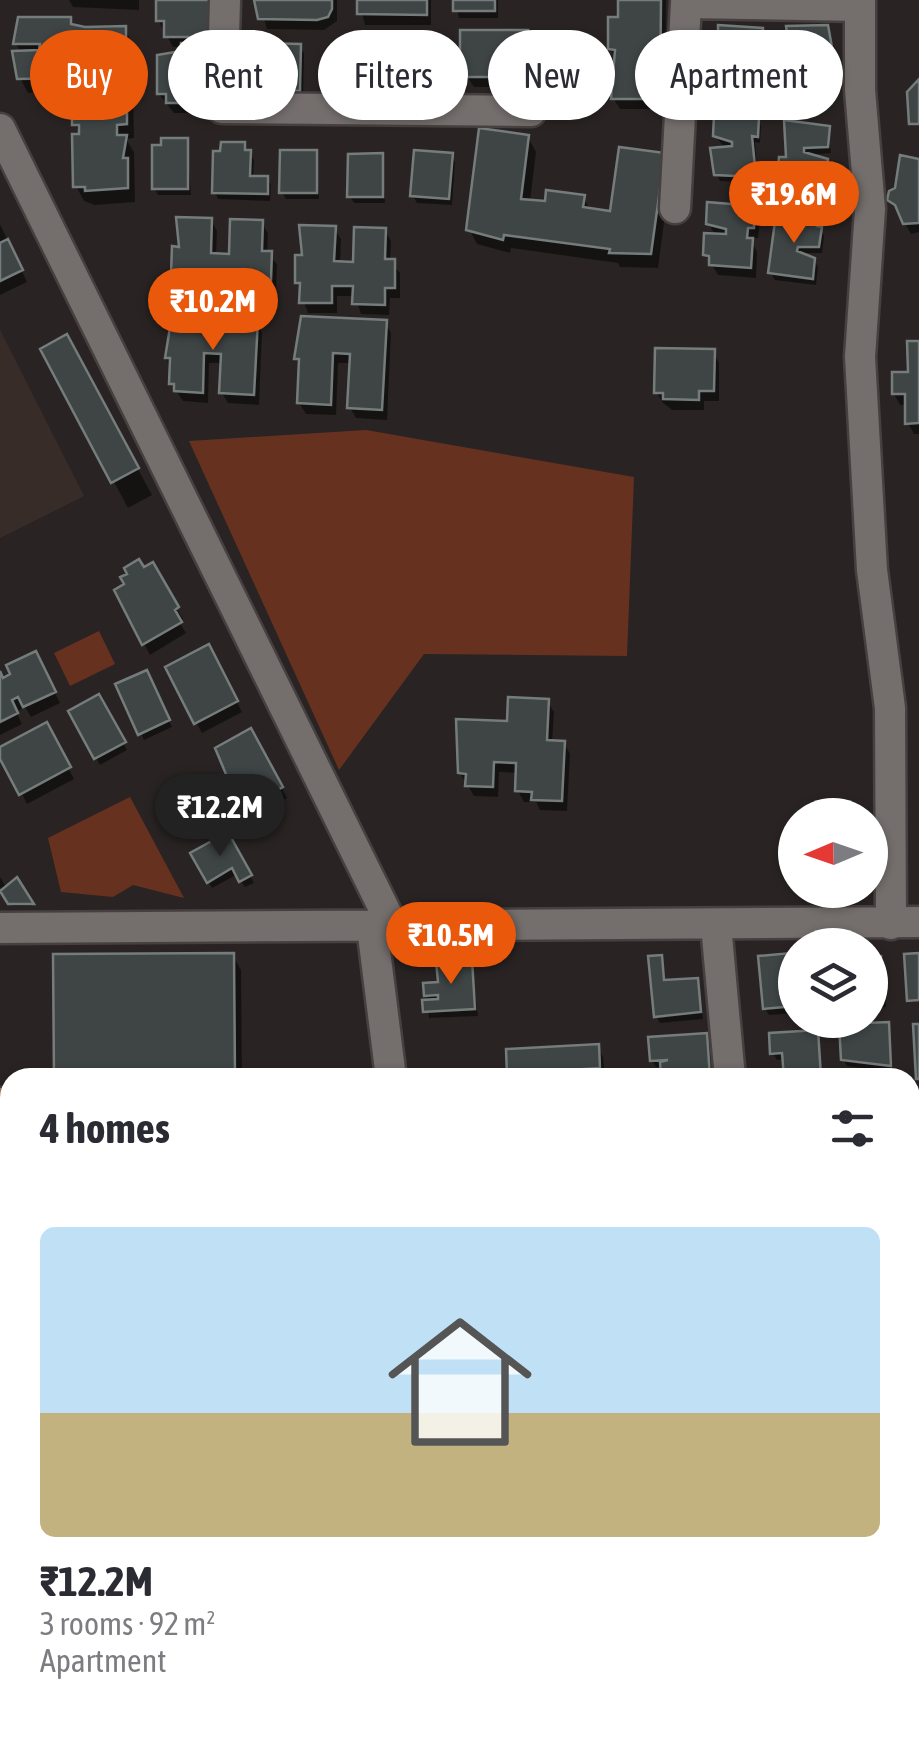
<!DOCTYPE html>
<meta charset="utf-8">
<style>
body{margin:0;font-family:"Asap Condensed",sans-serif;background:#f2f2f3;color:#2b2b33;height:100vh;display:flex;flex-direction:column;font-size:38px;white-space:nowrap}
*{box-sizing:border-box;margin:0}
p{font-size:32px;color:#7c7c81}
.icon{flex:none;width:55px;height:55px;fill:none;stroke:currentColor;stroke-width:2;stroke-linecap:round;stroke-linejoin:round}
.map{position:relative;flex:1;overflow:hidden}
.details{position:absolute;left:0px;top:1068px;width:920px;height:672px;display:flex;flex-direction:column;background:#fff;border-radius:30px 30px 0 0;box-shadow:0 2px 8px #0004}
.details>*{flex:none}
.hud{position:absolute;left:30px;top:30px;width:860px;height:90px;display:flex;gap:20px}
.needle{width:65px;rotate:268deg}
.tools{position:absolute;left:778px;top:798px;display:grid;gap:20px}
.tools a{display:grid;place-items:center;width:110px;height:110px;border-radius:50%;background:#fff;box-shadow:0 2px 8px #0004;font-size:50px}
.price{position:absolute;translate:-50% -85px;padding:0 22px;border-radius:35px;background:#ea580c;color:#fff;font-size:32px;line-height:65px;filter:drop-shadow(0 2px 5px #0008)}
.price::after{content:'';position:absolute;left:50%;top:60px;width:30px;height:22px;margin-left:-15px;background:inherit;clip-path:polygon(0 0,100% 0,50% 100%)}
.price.selected{background:#222;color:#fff}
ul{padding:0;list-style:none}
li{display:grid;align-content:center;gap:20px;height:530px;padding:0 40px}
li+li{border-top:2px solid #e1e1e2}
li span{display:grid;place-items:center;height:310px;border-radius:15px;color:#555}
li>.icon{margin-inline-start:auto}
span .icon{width:180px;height:180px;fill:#fffc;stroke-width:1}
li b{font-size:42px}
h2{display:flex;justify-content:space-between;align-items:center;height:120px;padding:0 40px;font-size:42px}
.chip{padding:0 35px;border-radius:45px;background:#fff;box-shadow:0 2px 8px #0004;font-size:35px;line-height:90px}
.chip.selected{background:#ea580c;color:#fff}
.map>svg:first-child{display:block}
.built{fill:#382c29}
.green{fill:#67311f}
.shadow{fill:#0007}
.building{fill:#3f4545;stroke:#757c7c;stroke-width:2.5}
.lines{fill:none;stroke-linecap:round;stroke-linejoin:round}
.minor-casing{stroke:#464140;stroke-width:35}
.major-casing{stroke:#464140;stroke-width:35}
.minor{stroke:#746f6d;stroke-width:30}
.major{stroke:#b17966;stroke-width:30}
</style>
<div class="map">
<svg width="919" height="1738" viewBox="0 0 919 1738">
<rect width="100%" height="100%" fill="#292423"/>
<path class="built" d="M 0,330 L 84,496 L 0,538 Z"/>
<path class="green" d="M 366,430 L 634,477 L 627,656 L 424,654 L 339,770 L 189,441 Z
M 99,631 L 115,664 L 70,686 L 54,653 Z
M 203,778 L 219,811 L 172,835 L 156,802 Z
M 130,797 L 184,898 L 133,885 L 113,897 L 61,892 L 48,838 Z
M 585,1730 L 692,1730 L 695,1738 L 589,1738 Z"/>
<path class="shadow" d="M 69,0 L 139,0 L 139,10 L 73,7 Z
M 167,0 L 216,5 L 216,105 L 194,105 L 194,113 L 174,113 L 159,94 L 184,54 L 184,47 L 173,47 L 158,20 Z
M 258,0 L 337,0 L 337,21 L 324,30 L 267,29 Z
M 359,0 L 431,0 L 431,25 L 365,25 Z
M 455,0 L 498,0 L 498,18 L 459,18 Z
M 620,0 L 666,0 L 665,109 L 620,109 L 613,98 L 617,60 L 610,49 L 620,19 Z
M 69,19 L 74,27 L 124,29 L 133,43 L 133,65 L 112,68 L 125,71 L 133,86 L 134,138 L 126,139 L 134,152 L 135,202 L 95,205 L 84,201 L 76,186 L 82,137 L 75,124 L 74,92 L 28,93 L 20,78 L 21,53 L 16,44 Z
M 826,28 L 835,59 L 816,63 L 830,66 L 835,92 L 794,93 L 790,86 L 795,69 Z
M 762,30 L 766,37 L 765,54 L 759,53 L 763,93 L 725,92 L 717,78 L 731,59 L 720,46 Z
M 526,33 L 533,44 L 533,81 L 527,81 L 527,88 L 507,88 L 503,82 L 496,81 L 496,87 L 474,87 L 463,70 Z
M 405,41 L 410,91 L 399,91 L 400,98 L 382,98 L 367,84 Z
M 300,47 L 304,53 L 303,97 L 266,96 L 262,89 Z
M 757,120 L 761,126 L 760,143 L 755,142 L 758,183 L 720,181 L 716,174 L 726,149 L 715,136 Z
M 828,129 L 831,153 L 807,155 L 826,161 L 829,187 L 783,187 L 780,180 L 788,160 Z
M 528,137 L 536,152 L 530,202 L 547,204 L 583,197 L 591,211 L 612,213 L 671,170 L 658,268 L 620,267 L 618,263 L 511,248 L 510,253 L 477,244 L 469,229 Z
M 187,141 L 191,195 L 158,195 L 154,188 L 164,148 Z
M 244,145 L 254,160 L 253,178 L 267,179 L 271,185 L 270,201 L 218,199 L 215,192 Z
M 316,153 L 319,199 L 286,199 L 282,192 Z
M 451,155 L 455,162 L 452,205 L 417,203 L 413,196 Z
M 381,156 L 385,203 L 354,203 L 350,196 Z
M 919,161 L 919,232 L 911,234 L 890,197 Z
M 754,208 L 760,219 L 758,238 L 753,238 L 753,244 L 757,252 L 756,278 L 718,275 L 706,255 L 716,236 L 708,223 Z
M 211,220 L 217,231 L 216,255 L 232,256 L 261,222 L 268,233 L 267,253 L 277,264 L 276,290 L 267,290 L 266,307 L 238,306 L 232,288 L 214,288 L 214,305 L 185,304 L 174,274 L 181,249 Z
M 816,222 L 824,236 L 822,253 L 797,253 L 814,260 L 818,267 L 816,285 L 775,280 L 771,273 Z
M 0,224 L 27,282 L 0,295 Z
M 334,228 L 341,239 L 340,264 L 355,264 L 384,230 L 391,241 L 390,262 L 400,273 L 400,298 L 390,298 L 389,315 L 361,314 L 355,296 L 337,296 L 337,313 L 308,313 L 297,282 L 304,257 Z
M 256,322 L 262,333 L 259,405 L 228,403 L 222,393 L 223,363 L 209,363 L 208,403 L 183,401 L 171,383 L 167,358 Z
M 385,322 L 391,333 L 387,420 L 356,418 L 350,408 L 352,363 L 338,363 L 336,415 L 306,414 L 299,403 L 301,366 L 297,358 Z
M 919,343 L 919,434 L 914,434 L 908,423 L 907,405 L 900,405 L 894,394 L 910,374 Z
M 43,350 L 81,364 L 152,495 L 128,508 Z
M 713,352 L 719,363 L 719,401 L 704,401 L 704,410 L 672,410 L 663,403 L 656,392 Z
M 152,565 L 183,619 L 179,622 L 186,633 L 150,655 L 117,591 Z
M 214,658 L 242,712 L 202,733 L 196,722 Z
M 41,665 L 60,703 L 31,717 L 25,707 L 16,712 L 22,724 L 0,735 L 0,676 L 3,681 Z
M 150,679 L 172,727 L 144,740 L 141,733 Z
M 98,697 L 127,750 L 100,765 L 71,712 Z
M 547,701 L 554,712 L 552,743 L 564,743 L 570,754 L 567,811 L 540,810 L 536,802 L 524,802 L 518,791 L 519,773 L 499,772 L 498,797 L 474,796 L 460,773 L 509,723 Z
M 46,725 L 74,779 L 27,804 L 0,749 Z
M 250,732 L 287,798 L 249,819 L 232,788 Z
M 227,835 L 254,883 L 245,887 L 236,875 L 212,888 L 194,854 Z
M 0,877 L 6,887 L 16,880 L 32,906 L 12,906 L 0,887 Z
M 233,956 L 241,970 L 242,1078 L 56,1078 Z
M 790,956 L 795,973 L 795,1013 L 769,1015 L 765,1008 Z
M 661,958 L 666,983 L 697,980 L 703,1019 L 660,1023 L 656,1016 Z
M 870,959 L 880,959 L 883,965 L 886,1007 L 870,1008 Z
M 471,961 L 478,1016 L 429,1018 L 427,995 Z
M 888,1024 L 893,1072 L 847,1066 L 843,1059 Z
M 816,1032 L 823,1078 L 786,1078 L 785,1059 L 777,1060 L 773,1053 Z
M 705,1036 L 712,1078 L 665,1078 L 663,1067 L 656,1067 L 652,1060 Z
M 597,1046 L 603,1057 L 605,1078 L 510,1075 Z
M 0,1365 L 10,1385 L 8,1445 L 0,1430 Z
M 910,1392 L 915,1399 L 917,1447 L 910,1447 Z
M 910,1495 L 919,1498 L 919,1547 L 910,1548 Z
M 0,1498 L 10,1517 L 10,1528 L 0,1533 Z
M 10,1535 L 10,1585 L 2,1589 L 0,1540 Z
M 919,1570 L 919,1621 L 918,1621 L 910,1614 L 910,1571 Z
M 910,1701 L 916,1708 L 917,1738 L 859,1738 L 858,1730 L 910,1730 Z"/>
<path class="building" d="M 156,0 L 211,0 L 211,94 L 189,94 L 189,103 L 166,103 L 166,94 L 157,94 L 157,55 L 181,51 L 181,43 L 201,43 L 201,37 L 164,37 L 164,21 L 156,21 Z
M 254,0 L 332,0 L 332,9 L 328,17 L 317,20 L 258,19 Z
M 357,0 L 427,0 L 427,15 L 357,14 Z
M 453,0 L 495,0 L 495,11 L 453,11 Z
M 618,0 L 661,0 L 660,99 L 611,99 L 615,50 L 608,49 L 608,17 L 618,17 Z
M 18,17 L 71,17 L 71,24 L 85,27 L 126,26 L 126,51 L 89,56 L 89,66 L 126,69 L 123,113 L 127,113 L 127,124 L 117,125 L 117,135 L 127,135 L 123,158 L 128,158 L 128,188 L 85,191 L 85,187 L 73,187 L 72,134 L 79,134 L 79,125 L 72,125 L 72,78 L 17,79 L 12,51 L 39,50 L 40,44 L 13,44 Z
M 718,25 L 763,28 L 762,47 L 757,47 L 761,87 L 719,85 L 719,79 L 714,79 L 716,58 L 736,56 L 737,52 L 718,47 Z
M 828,25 L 833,53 L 812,56 L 813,60 L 832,64 L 832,85 L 787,86 L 787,67 L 792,67 L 786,26 Z
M 460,30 L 528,30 L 528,71 L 522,71 L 523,78 L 498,78 L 498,71 L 491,71 L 492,77 L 465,77 L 465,70 L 460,71 Z
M 365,38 L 407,39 L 407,85 L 397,85 L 397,92 L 375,92 L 376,84 L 364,85 Z
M 260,43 L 301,44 L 300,91 L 259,90 Z
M 919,79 L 919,124 L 909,124 L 907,92 Z
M 714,115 L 759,117 L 758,137 L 752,136 L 756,177 L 714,175 L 710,148 L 732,146 L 732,142 L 713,136 Z
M 784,120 L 830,126 L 828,147 L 804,148 L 804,152 L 828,159 L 826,179 L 821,184 L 777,181 L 779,157 L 786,157 Z
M 479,128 L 529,135 L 521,199 L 545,201 L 546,190 L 585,195 L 583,207 L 610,211 L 619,147 L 665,153 L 651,254 L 609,253 L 610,249 L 504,235 L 503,240 L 466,230 Z
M 161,138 L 188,138 L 188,189 L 152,189 L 152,145 L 161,145 Z
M 221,142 L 245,142 L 245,150 L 251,150 L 250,176 L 268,176 L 268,194 L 212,193 L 213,151 L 220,151 Z
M 280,150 L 317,150 L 317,193 L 279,193 Z
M 414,150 L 453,153 L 449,199 L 410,196 Z
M 383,153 L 383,197 L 347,197 L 348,154 Z
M 900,155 L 919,159 L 919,223 L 903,224 L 895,205 L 887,200 L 889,191 L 895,188 Z
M 707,202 L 755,206 L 754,228 L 748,228 L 747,238 L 753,238 L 751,268 L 709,265 L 709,256 L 703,255 L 704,233 L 726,234 L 726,229 L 706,224 Z
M 776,214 L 818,219 L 817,226 L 822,227 L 819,247 L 798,247 L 797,251 L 815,258 L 813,279 L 768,273 Z
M 176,217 L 212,218 L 211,253 L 229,254 L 230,219 L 263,220 L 262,251 L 272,251 L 271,280 L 262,279 L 261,297 L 229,295 L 230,278 L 209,277 L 209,295 L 176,294 L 177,274 L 171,274 L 172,246 L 179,247 Z
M 299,225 L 336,226 L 334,261 L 353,262 L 354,227 L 386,228 L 385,259 L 395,259 L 395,288 L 385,288 L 385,305 L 352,304 L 353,286 L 332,286 L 332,303 L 299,303 L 300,283 L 295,283 L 295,255 L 302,255 Z
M 8,239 L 23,270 L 0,281 L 0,243 Z
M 172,315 L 258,320 L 254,395 L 219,393 L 221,354 L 204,353 L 203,393 L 174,391 L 174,384 L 169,384 L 170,358 L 165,358 Z
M 301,316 L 387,320 L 382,410 L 347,408 L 350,354 L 333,353 L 331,405 L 297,403 L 299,359 L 294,359 Z
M 67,334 L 139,468 L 111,483 L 40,349 Z
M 907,341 L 919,341 L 919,423 L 905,424 L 905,394 L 892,394 L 892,372 L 908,372 Z
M 655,348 L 715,349 L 714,391 L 699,391 L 699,400 L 663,399 L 663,393 L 654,393 Z
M 139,559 L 144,567 L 153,562 L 179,607 L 175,610 L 182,622 L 142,645 L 114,590 L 124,584 L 120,577 L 127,574 L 124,568 Z
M 209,644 L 238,701 L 194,724 L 165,667 Z
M 36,651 L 56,692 L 23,707 L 18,697 L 12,700 L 18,713 L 0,722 L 0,671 L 3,678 L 10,674 L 6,665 Z
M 147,670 L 170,720 L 138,735 L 115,684 Z
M 99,694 L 126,742 L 94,759 L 68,711 Z
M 508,697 L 549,699 L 547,740 L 565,741 L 562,801 L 531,800 L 532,792 L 515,791 L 516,763 L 494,762 L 493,787 L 465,786 L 466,774 L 458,773 L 456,719 L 507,721 Z
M 47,722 L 71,767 L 19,795 L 0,759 L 0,747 Z
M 251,728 L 283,787 L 241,810 L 215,748 Z
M 228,832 L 252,875 L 239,882 L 232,868 L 207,883 L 190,853 Z
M 17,877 L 34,904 L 8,904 L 0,891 Z
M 234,953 L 235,1078 L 54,1078 L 53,954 Z
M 791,953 L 795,1006 L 763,1009 L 758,956 Z
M 919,953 L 919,1000 L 907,1001 L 904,954 Z
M 662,955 L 664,980 L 698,978 L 701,1012 L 654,1017 L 648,956 Z
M 881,956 L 883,1001 L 870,1002 L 870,957 Z
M 460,957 L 472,959 L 475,1009 L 423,1012 L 422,1000 L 438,999 L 438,995 L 424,996 L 423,983 L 438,982 L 436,961 Z
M 889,1022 L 891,1066 L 841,1060 L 839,1024 Z
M 913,1024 L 919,1024 L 919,1079 L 916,1079 Z
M 818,1030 L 821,1076 L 784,1078 L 782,1053 L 770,1054 L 769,1033 Z
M 707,1033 L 710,1078 L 661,1076 L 660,1062 L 668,1060 L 650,1061 L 648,1037 Z
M 599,1044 L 600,1068 L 569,1070 L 569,1078 L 560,1078 L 560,1070 L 543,1071 L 544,1078 L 507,1076 L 506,1049 Z
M 0,1361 L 10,1381 L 10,1430 L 0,1435 Z
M 910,1389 L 914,1441 L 910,1441 Z
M 918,1492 L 919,1540 L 910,1541 L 910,1493 Z
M 0,1494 L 10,1512 L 10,1519 L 0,1525 Z
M 10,1532 L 10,1576 L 0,1582 L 0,1537 Z
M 919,1567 L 919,1615 L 912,1615 L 910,1568 Z
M 910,1699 L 915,1732 L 856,1738 L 856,1730 L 910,1730 Z
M 810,1730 L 831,1730 L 835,1738 L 795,1738 Z"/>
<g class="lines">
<defs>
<path id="minor" d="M 225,0 L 222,108 L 531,111
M 860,0 L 860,90 L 870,209 L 860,357 L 872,570 L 890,708 L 891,924
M 0,129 L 393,927
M 675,208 L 686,3 L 860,6
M 716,925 L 730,1078
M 372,927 L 391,1078
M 0,928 L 919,922
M 0,1227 L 10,1221
M 910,1291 L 915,1291
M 910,1459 L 919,1458
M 910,1637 L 919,1637
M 538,1730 L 542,1738
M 736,1730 L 739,1738"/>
<path id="major" d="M 0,1103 L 10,1124
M 0,1159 L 10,1180
M 280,1730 L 284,1738
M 310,1730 L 314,1738"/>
</defs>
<use href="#minor" class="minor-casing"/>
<use href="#major" class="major-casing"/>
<use href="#minor" class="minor"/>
<use href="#major" class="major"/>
</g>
</svg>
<div class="tools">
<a><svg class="needle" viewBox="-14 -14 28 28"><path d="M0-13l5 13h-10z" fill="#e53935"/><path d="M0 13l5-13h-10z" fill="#7c7c81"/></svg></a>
<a><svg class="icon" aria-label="layers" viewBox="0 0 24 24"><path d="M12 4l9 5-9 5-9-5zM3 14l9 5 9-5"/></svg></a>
</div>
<b class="price" style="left:794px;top:246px">₹19.6M</b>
<b class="price" style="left:213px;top:353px">₹10.2M</b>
<b class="price selected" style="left:220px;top:859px">₹12.2M</b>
<b class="price" style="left:451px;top:987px">₹10.5M</b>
<div class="hud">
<a class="chip selected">Buy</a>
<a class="chip">Rent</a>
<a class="chip">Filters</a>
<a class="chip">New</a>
<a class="chip">Apartment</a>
</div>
<section class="details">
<h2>4 homes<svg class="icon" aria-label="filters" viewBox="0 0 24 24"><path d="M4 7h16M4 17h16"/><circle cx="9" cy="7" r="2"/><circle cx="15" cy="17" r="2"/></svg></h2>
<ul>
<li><span style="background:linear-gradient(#bfe0f5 60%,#c2b280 0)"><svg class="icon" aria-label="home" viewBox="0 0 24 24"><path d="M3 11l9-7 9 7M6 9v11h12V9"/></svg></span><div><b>₹12.2M</b><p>3 rooms · 92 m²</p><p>Apartment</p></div></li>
</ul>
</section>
</div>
